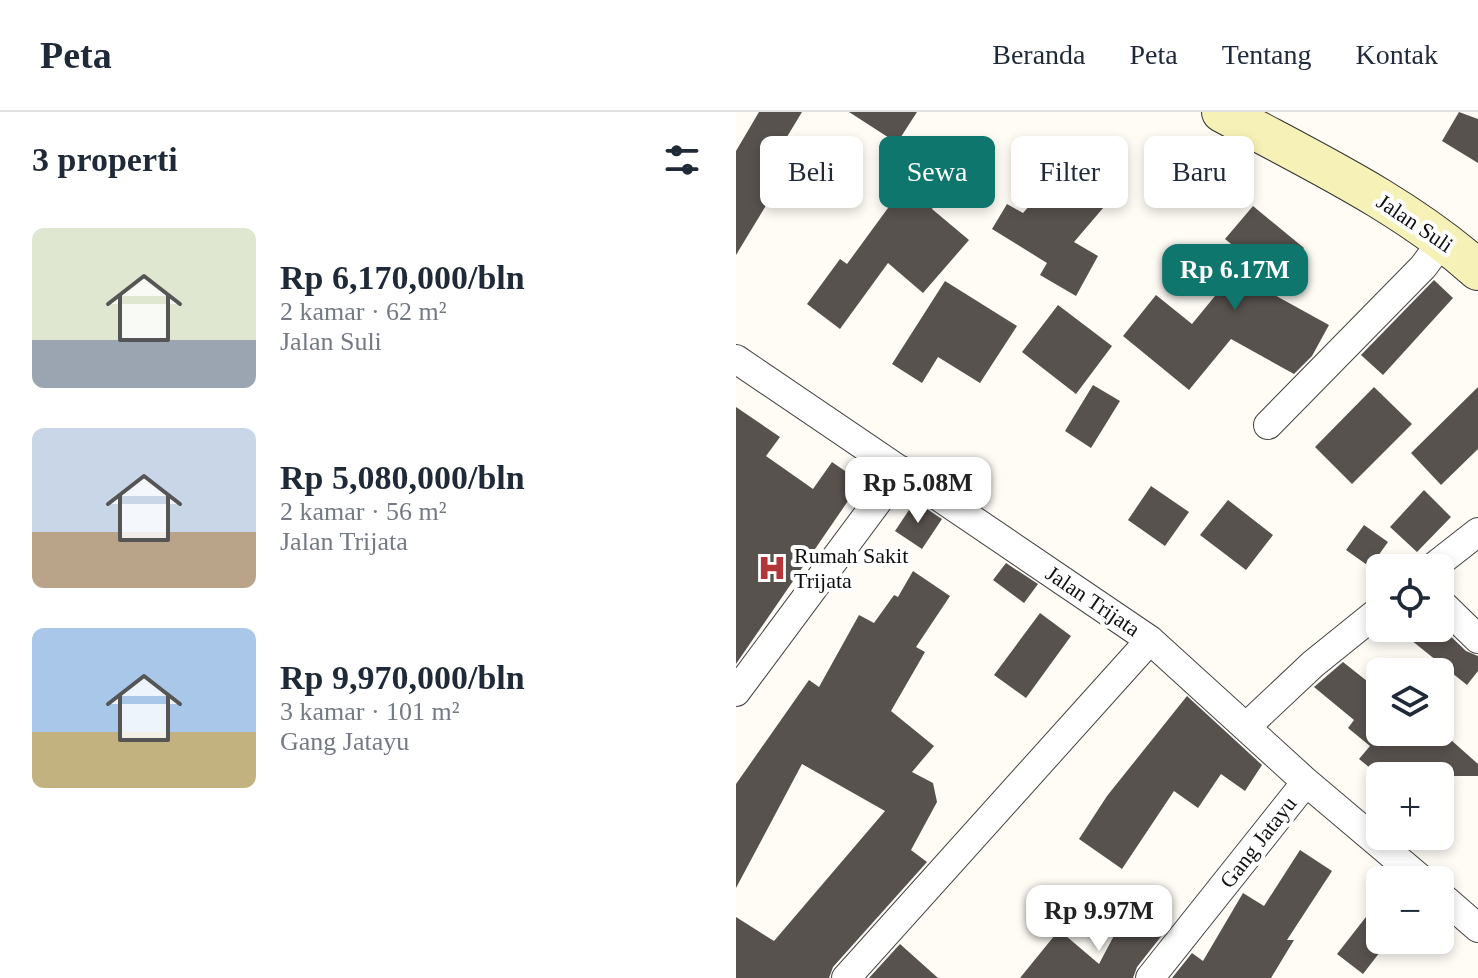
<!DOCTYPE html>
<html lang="id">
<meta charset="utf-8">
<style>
body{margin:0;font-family:Georgia,serif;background:#f6f6f7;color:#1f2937;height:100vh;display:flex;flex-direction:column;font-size:30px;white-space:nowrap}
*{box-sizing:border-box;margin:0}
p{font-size:26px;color:#747a83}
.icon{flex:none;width:44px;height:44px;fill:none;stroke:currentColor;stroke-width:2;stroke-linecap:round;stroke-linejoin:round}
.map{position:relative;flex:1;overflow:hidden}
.drawer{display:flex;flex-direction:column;background:#fff;width:736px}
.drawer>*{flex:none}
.hud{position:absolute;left:24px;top:24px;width:598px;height:72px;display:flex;gap:16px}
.tools{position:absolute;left:630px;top:442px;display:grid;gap:16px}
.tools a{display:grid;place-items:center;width:88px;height:88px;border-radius:12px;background:#fff;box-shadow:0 4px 12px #0003;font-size:40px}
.price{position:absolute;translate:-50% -68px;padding:0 18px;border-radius:16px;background:#fff;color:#222;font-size:26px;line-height:52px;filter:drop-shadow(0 2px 4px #0008)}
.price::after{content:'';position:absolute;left:50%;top:48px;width:24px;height:18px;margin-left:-12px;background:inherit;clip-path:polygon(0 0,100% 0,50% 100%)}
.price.current{background:#0f766e;color:#fff}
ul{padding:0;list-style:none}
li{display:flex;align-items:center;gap:24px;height:200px;padding:0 32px}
li span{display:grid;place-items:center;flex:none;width:224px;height:160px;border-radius:12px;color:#555}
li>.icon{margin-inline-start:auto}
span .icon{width:96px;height:96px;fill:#fffc;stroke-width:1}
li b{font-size:34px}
h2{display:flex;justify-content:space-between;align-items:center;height:96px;padding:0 32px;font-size:34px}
.pill{padding:0 28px;border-radius:12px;background:#fff;box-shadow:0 4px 12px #0003;font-size:28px;line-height:72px}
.pill.current{background:#0f766e;color:#fff}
header{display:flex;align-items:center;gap:48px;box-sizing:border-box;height:112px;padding:0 40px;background:#fff;border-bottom:2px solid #e0e1e3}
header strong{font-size:38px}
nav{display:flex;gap:44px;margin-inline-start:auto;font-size:28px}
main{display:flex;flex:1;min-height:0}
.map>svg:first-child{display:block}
.building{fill:#58524e}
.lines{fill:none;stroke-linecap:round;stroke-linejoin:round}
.street-casing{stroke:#434343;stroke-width:30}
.secondary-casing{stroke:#323232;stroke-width:42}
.street{stroke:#fff;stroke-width:28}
.secondary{stroke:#f6f2b7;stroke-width:40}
.labels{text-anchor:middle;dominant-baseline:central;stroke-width:8;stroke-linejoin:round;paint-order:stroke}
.street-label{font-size:22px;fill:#101010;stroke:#fff}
.poi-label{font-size:22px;fill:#101010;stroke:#fff;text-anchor:start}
</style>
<header>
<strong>Peta</strong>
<nav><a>Beranda</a><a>Peta</a><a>Tentang</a><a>Kontak</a></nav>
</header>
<main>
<section class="drawer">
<h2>3 properti<svg class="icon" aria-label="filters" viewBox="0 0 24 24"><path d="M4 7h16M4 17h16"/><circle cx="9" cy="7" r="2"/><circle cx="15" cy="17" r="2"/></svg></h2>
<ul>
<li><span style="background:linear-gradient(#dfe7d0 70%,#9aa5b1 0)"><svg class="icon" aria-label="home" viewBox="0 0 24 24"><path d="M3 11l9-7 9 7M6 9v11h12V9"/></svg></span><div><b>Rp 6,170,000/bln</b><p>2 kamar · 62 m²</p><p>Jalan Suli</p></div></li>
<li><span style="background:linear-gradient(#c9d6e8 65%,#b9a48a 0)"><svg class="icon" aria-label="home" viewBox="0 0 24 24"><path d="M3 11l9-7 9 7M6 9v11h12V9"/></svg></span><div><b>Rp 5,080,000/bln</b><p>2 kamar · 56 m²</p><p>Jalan Trijata</p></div></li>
<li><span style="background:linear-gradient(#a9c7e8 65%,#c2b280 0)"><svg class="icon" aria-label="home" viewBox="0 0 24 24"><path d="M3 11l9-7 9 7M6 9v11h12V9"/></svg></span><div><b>Rp 9,970,000/bln</b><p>3 kamar · 101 m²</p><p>Gang Jatayu</p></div></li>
</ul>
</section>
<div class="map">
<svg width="742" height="866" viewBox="0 0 742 866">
<rect width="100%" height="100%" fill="#fefcf5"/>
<path class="building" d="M 23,0 L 66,0 L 25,68 L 40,77 L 0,143 L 0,39 Z
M 113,0 L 181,0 L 161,31 Z
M 723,0 L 742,7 L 742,51 L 706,29 Z
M 349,31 L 391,68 L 338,130 L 362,144 L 340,184 L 304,163 L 311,151 L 256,117 L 271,92 L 287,101 Z
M 171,70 L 199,92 L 196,97 L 233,128 L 187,181 L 152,151 L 104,217 L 71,192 L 104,147 L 111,152 Z
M 517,94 L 568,136 L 533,180 L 593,213 L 576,244 L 558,262 L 495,227 L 453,278 L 387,224 L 420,183 L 456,212 L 511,145 L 489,127 Z
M 698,168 L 717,186 L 647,263 L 625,243 Z
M 209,169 L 281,214 L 244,271 L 202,245 L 186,271 L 156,252 Z
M 322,193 L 376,234 L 340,282 L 286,240 Z
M 357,273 L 384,289 L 355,336 L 329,319 Z
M 638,275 L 676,312 L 616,372 L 579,335 Z
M 742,275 L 742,337 L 705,373 L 675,341 Z
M 0,295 L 44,325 L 30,344 L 77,377 L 96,350 L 125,370 L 0,552 Z
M 415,374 L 453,400 L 429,434 L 392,408 Z
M 688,378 L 715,405 L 681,440 L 654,415 Z
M 492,388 L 537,423 L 510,458 L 464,423 Z
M 179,389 L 206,407 L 186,437 L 159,419 Z
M 628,413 L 652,430 L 634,455 L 610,438 Z
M 270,451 L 302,472 L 288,491 L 257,468 Z
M 177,459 L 214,484 L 180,535 L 189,540 L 155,599 L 198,634 L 176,660 L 197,671 L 201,690 L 175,738 L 191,750 L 97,855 L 93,866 L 0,866 L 0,805 L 38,829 L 149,699 L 66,652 L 0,776 L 0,672 L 73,568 L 83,575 L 123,503 L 138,511 L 158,483 L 162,485 Z
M 304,501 L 335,524 L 290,586 L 258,563 Z
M 660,516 L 706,516 L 730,539 L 742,544 L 742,559 L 731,573 Z
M 607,550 L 641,577 L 644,574 L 644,621 L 706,620 L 742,652 L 742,664 L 644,664 L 623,647 L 634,634 L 612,616 L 618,608 L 578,575 Z
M 451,584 L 526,653 L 509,679 L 485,662 L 462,696 L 438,679 L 386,757 L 343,727 L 371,684 Z
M 564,738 L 596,759 L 551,828 L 558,828 L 535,866 L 436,866 L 456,841 L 467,849 L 507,781 L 528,794 Z
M 644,787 L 644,840 L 627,862 L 601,842 Z
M 392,797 L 427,816 L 427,822 L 401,855 L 397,866 L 284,866 L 323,818 L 363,852 Z
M 164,832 L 202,866 L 133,866 Z"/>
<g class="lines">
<defs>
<path id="street" d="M 0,247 L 414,528 L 570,670 L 686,768
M 532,313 L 687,155 L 708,127
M 696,456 L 742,420
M 704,490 L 742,527
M 0,580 L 165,358
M 510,615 L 577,552 L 644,498
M 704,783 L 742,816
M 110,866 L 414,528
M 414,866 L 570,670"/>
<path id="secondary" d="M 486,0 C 574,48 667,91 742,158"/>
</defs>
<use href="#street" class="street-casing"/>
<use href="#secondary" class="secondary-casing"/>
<use href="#street" class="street"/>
<use href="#secondary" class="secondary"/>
</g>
<defs>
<symbol id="hospital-bare" viewBox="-9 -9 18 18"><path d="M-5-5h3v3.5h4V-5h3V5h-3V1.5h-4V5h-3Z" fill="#b23638" stroke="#fff" stroke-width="2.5" paint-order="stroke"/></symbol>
</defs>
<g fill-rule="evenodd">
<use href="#hospital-bare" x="16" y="436" width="40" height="40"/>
</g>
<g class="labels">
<g class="street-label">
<text transform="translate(679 111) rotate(34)">Jalan Suli</text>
<text transform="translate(357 489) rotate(34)">Jalan Trijata</text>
<text transform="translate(522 730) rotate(-52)">Gang Jatayu</text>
</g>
<g class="poi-label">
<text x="58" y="443">Rumah Sakit<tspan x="58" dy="25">Trijata</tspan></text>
</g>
</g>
</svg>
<div class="tools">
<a><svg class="icon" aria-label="locate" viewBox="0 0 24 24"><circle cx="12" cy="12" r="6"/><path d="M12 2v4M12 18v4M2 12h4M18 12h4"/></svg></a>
<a><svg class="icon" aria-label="layers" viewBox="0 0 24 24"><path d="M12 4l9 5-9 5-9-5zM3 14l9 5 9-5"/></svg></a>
<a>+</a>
<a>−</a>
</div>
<b class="price current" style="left:499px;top:200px">Rp 6.17M</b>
<b class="price" style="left:182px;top:413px">Rp 5.08M</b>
<b class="price" style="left:363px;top:841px">Rp 9.97M</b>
<div class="hud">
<a class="pill">Beli</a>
<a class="pill current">Sewa</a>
<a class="pill">Filter</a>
<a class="pill">Baru</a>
</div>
</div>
</main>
